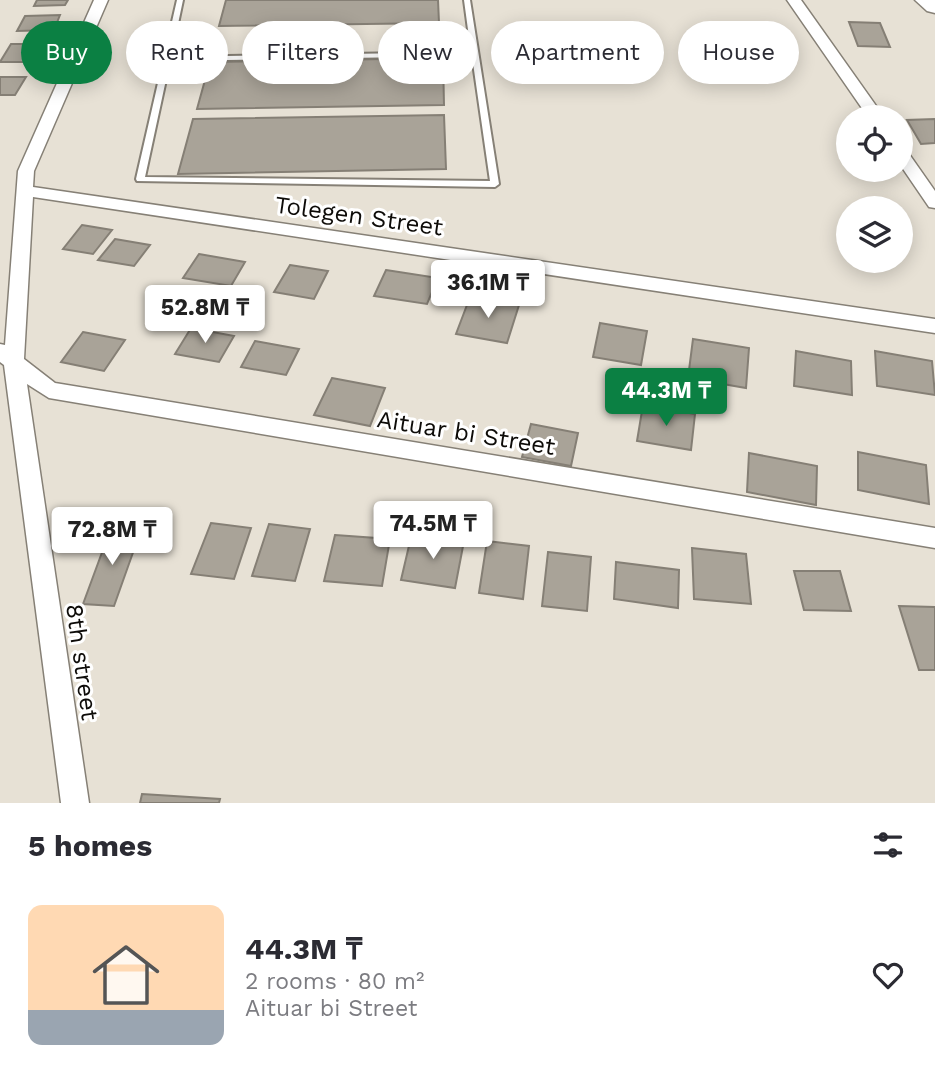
<!DOCTYPE html>
<meta charset="utf-8">
<style>
body{margin:0;font-family:"Work Sans",sans-serif;background:#f2f2f3;color:#2b2b33;height:100vh;display:flex;flex-direction:column;font-size:26px;white-space:nowrap}
*{box-sizing:border-box;margin:0}
p{font-size:23px;color:#7c7c81}
.icon{flex:none;width:38px;height:38px;fill:none;stroke:currentColor;stroke-width:2;stroke-linecap:round;stroke-linejoin:round}
.map{position:relative;height:803px;overflow:hidden}
.sheet{display:flex;flex-direction:column;background:#fff;flex:1}
.sheet>*{flex:none}
.guide{position:absolute;left:21px;top:21px;width:894px;height:63px;display:flex;gap:14px}
.buttons{position:absolute;left:836px;top:105px;display:grid;gap:14px}
.buttons a{display:grid;place-items:center;width:77px;height:77px;border-radius:50%;background:#fff;box-shadow:0 4px 18px #0003;font-size:35px}
.price{position:absolute;translate:-50% -60px;padding:0 16px;border-radius:7px;background:#fff;color:#222;font-size:23px;line-height:46px;filter:drop-shadow(0 2px 4px #0008)}
.price::after{content:'';position:absolute;left:50%;top:42px;width:21px;height:16px;margin-left:-10px;background:inherit;clip-path:polygon(0 0,100% 0,50% 100%)}
.price.selected{background:#0b8043;color:#fff}
ul{padding:0;list-style:none}
li{display:flex;align-items:center;gap:21px;height:175px;padding:0 28px}
li+li{border-top:2px solid #e1e1e2}
li span{display:grid;place-items:center;flex:none;width:196px;height:140px;border-radius:14px;color:#555}
li>.icon{margin-inline-start:auto}
span .icon{width:84px;height:84px;fill:#fffc;stroke-width:1}
li b{font-size:30px}
h2{display:flex;justify-content:space-between;align-items:center;height:84px;padding:0 28px;font-size:30px}
.pill{padding:0 24px;border-radius:32px;background:#fff;box-shadow:0 4px 18px #0003;font-size:24px;line-height:63px}
.pill.selected{background:#0b8043;color:#fff}
.map>svg:first-child{display:block}
.building{fill:#a9a398;stroke:#857f75;stroke-width:2}
.lines{fill:none;stroke-linecap:round;stroke-linejoin:round}
.service-casing{stroke:#868076;stroke-width:4}
.minor-casing{stroke:#868076;stroke-width:3}
.trunk-casing{stroke:#868076;stroke-width:3}
.service{fill:#fff;fill-rule:evenodd}
.minor{fill:#fff;fill-rule:evenodd}
.trunk{fill:#fff;fill-rule:evenodd}
.labels{text-anchor:middle;dominant-baseline:central;stroke-width:6;stroke-linejoin:round;paint-order:stroke}
.street-label{font-size:24px;fill:#0d0b08;stroke:#fff}
</style>
<div class="map">
<svg width="935" height="803" viewBox="0 0 935 803">
<rect width="100%" height="100%" fill="#e7e1d5"/>
<path class="building" d="M 37,0 L 68,0 L 65,5 L 34,6 Z
M 226,0 L 438,0 L 439,23 L 219,26 Z
M 60,15 L 54,30 L 17,31 L 25,16 Z
M 849,22 L 880,23 L 890,47 L 858,46 Z
M 450,27 L 450,41 L 404,42 L 404,28 Z
M 11,44 L 47,44 L 38,62 L 0,62 Z
M 443,58 L 444,105 L 197,109 L 210,62 Z
M 0,77 L 26,77 L 15,95 L 0,95 Z
M 444,115 L 446,169 L 178,174 L 193,119 Z
M 935,119 L 935,143 L 921,144 L 907,120 Z
M 82,225 L 112,230 L 93,254 L 63,249 Z
M 115,239 L 150,245 L 134,266 L 98,260 Z
M 199,254 L 245,262 L 231,286 L 183,278 Z
M 290,265 L 328,271 L 314,299 L 274,292 Z
M 386,270 L 438,278 L 427,304 L 374,296 Z
M 470,297 L 519,305 L 507,343 L 456,334 Z
M 600,323 L 647,331 L 641,365 L 593,357 Z
M 191,328 L 234,336 L 219,362 L 175,354 Z
M 83,332 L 125,340 L 104,371 L 61,362 Z
M 693,339 L 749,348 L 746,388 L 688,378 Z
M 255,341 L 299,349 L 286,375 L 241,367 Z
M 796,351 L 851,361 L 852,395 L 794,386 Z
M 875,351 L 932,361 L 935,395 L 877,386 Z
M 332,378 L 385,388 L 370,426 L 314,415 Z
M 643,405 L 695,414 L 691,450 L 637,441 Z
M 531,424 L 578,433 L 571,466 L 522,457 Z
M 858,452 L 926,465 L 929,504 L 858,490 Z
M 749,453 L 817,466 L 816,505 L 747,492 Z
M 211,523 L 251,528 L 234,579 L 191,574 Z
M 269,524 L 310,529 L 295,581 L 252,576 Z
M 111,528 L 141,530 L 114,606 L 83,604 Z
M 412,533 L 464,541 L 455,588 L 401,580 Z
M 335,535 L 390,539 L 382,586 L 324,581 Z
M 487,541 L 529,546 L 523,599 L 479,593 Z
M 692,548 L 746,554 L 751,604 L 694,599 Z
M 548,552 L 591,557 L 587,611 L 542,606 Z
M 616,562 L 679,570 L 678,608 L 614,599 Z
M 794,571 L 840,571 L 851,611 L 804,610 Z
M 899,606 L 935,607 L 935,670 L 919,670 Z
M 142,794 L 220,799 L 219,803 L 140,803 Z"/>
<g class="lines">
<defs>
<path id="service" d="M 177,0 L 183,0 L 171,57 L 471,52 L 464,0 L 470,0 L 499,184 L 495,187 L 137,181 L 136,179 ZM 472,56 L 490,181 L 145,177 L 170,61 Z"/>
<path id="minor" d="M 94,0 L 108,0 L 34,171 L 33,187 L 935,319 L 935,333 L 33,197 L 24,359 L 55,383 L 935,528 L 935,548 L 49,398 L 27,384 L 89,803 L 61,803 L 4,365 L 0,362 L 0,344 L 5,345 L 18,171 Z
M 787,0 L 801,0 L 884,117 L 868,117 Z
M 901,149 L 907,151 L 935,191 L 935,208 L 929,207 L 901,166 Z"/>
<path id="trunk" d="M 915,0 L 935,0 L 935,13 L 927,11 Z"/>
</defs>
<use href="#service" class="service-casing"/>
<use href="#minor" class="minor-casing"/>
<use href="#trunk" class="trunk-casing"/>
<use href="#service" class="service"/>
<use href="#minor" class="minor"/>
<use href="#trunk" class="trunk"/>
</g>
<g class="labels">
<g class="street-label">
<text transform="translate(359 216) rotate(8)">Tolegen Street</text>
<text transform="translate(466 433) rotate(9)">Aituar bi Street</text>
<text transform="translate(82 662) rotate(82)">8th street</text>
</g>
</g>
</svg>
<div class="buttons">
<a><svg class="icon" aria-label="locate" viewBox="0 0 24 24"><circle cx="12" cy="12" r="6"/><path d="M12 2v4M12 18v4M2 12h4M18 12h4"/></svg></a>
<a><svg class="icon" aria-label="layers" viewBox="0 0 24 24"><path d="M12 4l9 5-9 5-9-5zM3 14l9 5 9-5"/></svg></a>
</div>
<b class="price" style="left:488px;top:320px">36.1M ₸</b>
<b class="price" style="left:205px;top:345px">52.8M ₸</b>
<b class="price selected" style="left:666px;top:428px">44.3M ₸</b>
<b class="price" style="left:433px;top:561px">74.5M ₸</b>
<b class="price" style="left:112px;top:567px">72.8M ₸</b>
<div class="guide">
<a class="pill selected">Buy</a>
<a class="pill">Rent</a>
<a class="pill">Filters</a>
<a class="pill">New</a>
<a class="pill">Apartment</a>
<a class="pill">House</a>
</div>
</div>
<section class="sheet">
<h2>5 homes<svg class="icon" aria-label="filters" viewBox="0 0 24 24"><path d="M4 7h16M4 17h16"/><circle cx="9" cy="7" r="2"/><circle cx="15" cy="17" r="2"/></svg></h2>
<ul>
<li><span style="background:linear-gradient(#ffd9b3 75%,#9aa5b1 0)"><svg class="icon" aria-label="home" viewBox="0 0 24 24"><path d="M3 11l9-7 9 7M6 9v11h12V9"/></svg></span><div><b>44.3M ₸</b><p>2 rooms · 80 m²</p><p>Aituar bi Street</p></div><svg class="icon" aria-label="heart" viewBox="0 0 24 24"><path d="M12 20l-8-8c-3-5 5-10 8-4 3-6 11-1 8 4z"/></svg></li>
</ul>
</section>
